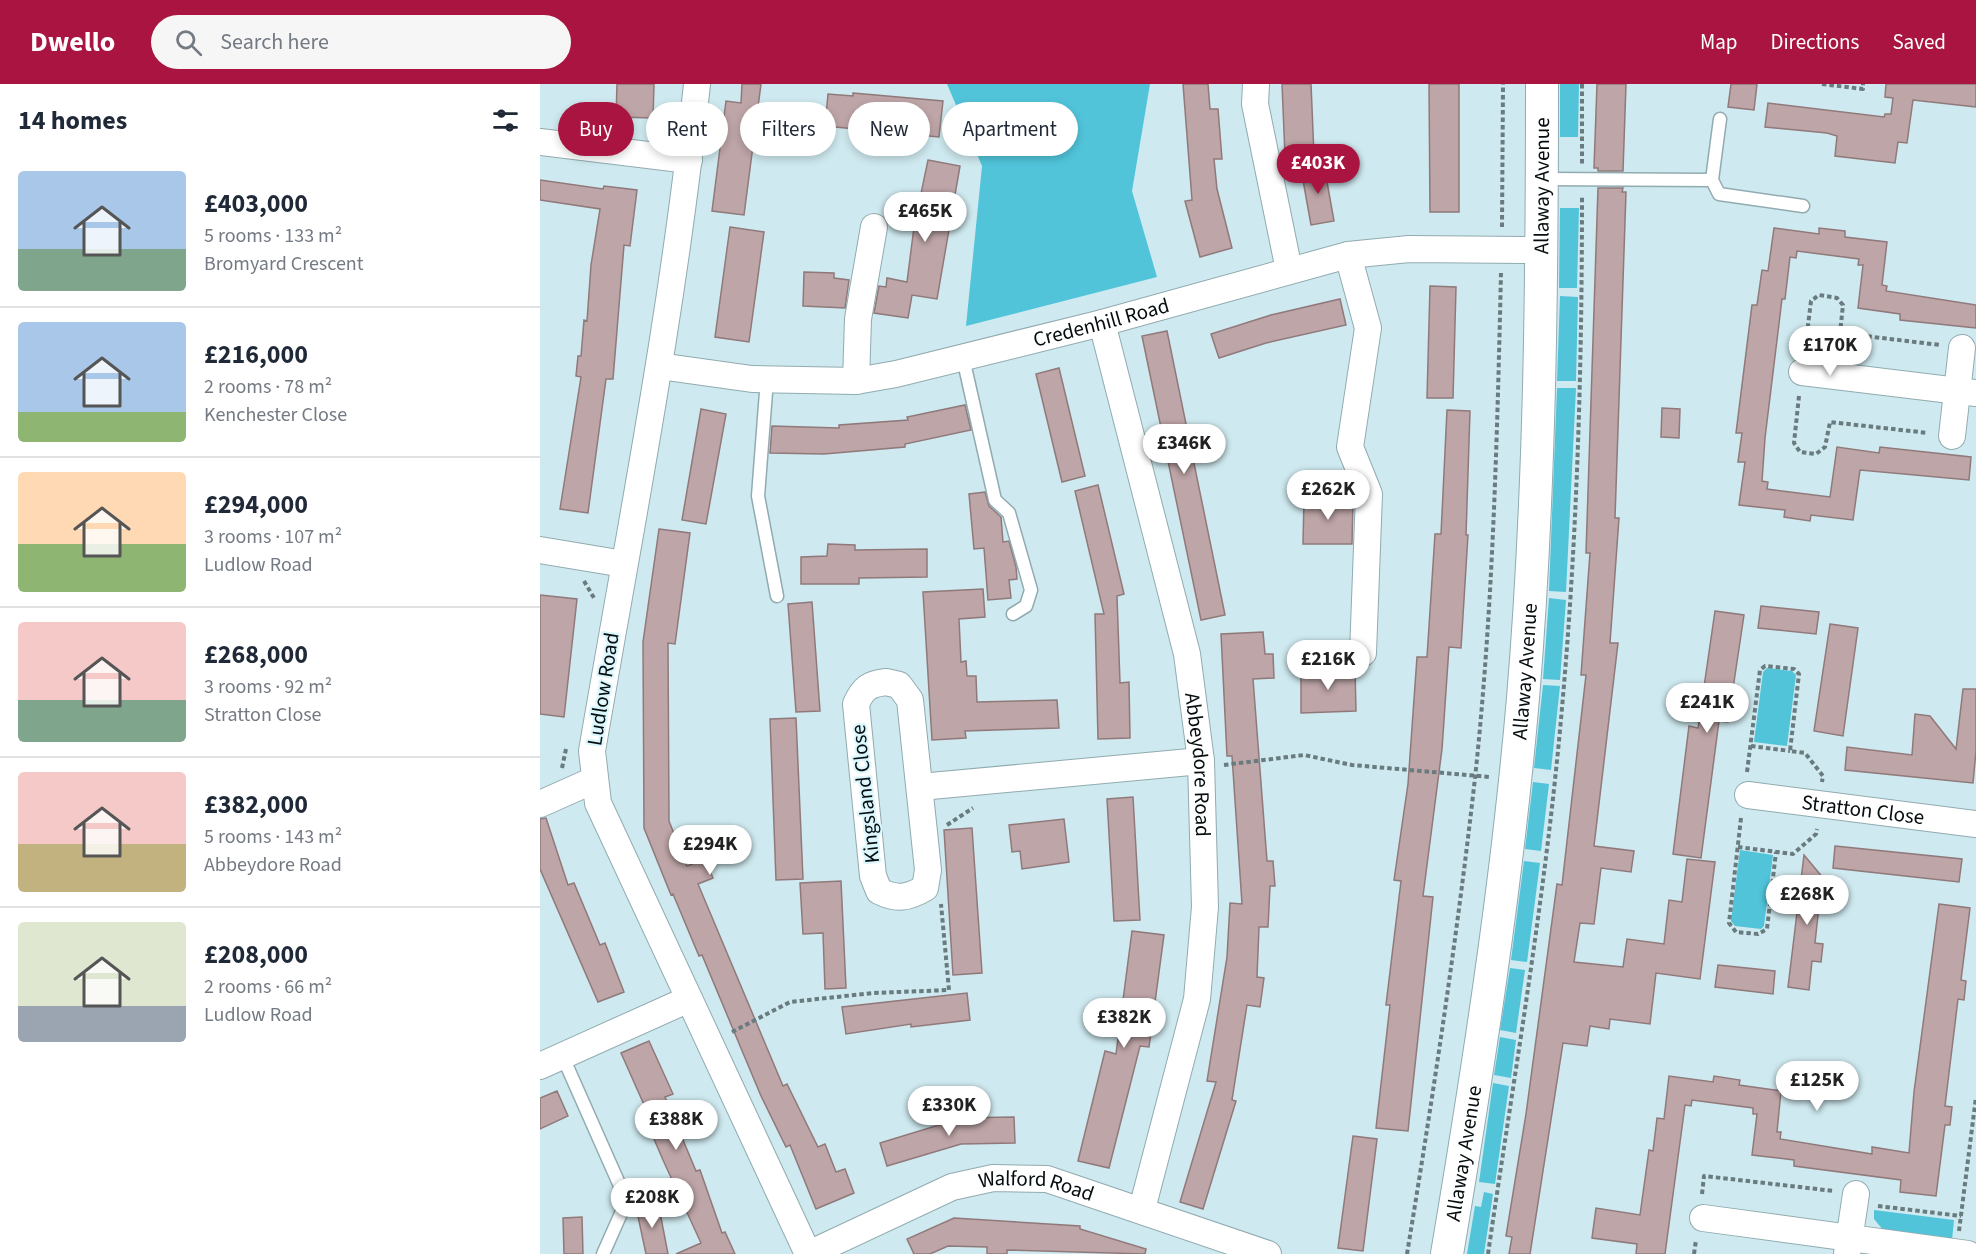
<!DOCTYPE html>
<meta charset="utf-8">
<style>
body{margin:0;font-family:"Source Sans 3",sans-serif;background:#f6f6f7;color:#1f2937;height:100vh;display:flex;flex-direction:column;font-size:22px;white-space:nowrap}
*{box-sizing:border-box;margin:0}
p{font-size:20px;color:#747a83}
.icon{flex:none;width:33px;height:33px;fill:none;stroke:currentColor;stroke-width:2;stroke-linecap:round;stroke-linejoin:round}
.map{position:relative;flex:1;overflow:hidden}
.side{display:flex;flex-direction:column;background:#fff;width:540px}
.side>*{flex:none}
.hud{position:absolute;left:18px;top:18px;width:570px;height:54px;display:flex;gap:12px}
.price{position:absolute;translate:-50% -51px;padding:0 14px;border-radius:21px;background:#fff;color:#222;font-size:20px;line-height:39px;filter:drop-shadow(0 2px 3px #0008)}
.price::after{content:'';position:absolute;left:50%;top:36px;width:18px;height:14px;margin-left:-9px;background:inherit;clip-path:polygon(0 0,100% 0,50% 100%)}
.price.current{background:#a91441;color:#fff}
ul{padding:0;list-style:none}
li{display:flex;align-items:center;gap:18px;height:150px;padding:0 18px}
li+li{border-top:2px solid #e0e1e3}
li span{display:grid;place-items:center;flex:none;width:168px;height:120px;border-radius:6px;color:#555}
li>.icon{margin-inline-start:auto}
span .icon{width:72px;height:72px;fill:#fffc;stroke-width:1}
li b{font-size:26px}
h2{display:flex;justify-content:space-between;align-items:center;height:72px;padding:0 18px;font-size:26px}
.tag{padding:0 21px;border-radius:27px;background:#fff;box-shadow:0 3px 9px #0003;font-size:21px;line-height:54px}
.tag.current{background:#a91441;color:#fff}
header{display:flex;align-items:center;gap:36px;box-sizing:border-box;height:84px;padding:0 30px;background:#a91441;color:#fff}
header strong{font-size:28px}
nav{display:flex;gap:33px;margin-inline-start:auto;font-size:21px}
.search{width:420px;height:54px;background:#f6f6f7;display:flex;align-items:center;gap:15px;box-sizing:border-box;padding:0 21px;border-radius:33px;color:#747a83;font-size:22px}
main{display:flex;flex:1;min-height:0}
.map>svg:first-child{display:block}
.green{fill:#51c4da}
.building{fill:#bea5a7;stroke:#90797b;stroke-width:1.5}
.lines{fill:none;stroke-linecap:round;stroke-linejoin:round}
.service-casing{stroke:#91abb0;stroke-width:15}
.minor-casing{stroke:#91abb0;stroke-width:28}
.tertiary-casing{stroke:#91abb0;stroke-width:34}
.path{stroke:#697b7f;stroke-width:4;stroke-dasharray:4.5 3;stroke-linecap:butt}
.service{stroke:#fff;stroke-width:12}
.minor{stroke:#fff;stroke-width:26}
.tertiary{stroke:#fff;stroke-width:32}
.labels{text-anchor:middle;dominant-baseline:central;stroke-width:4.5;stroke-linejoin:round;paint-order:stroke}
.street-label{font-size:21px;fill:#050d0f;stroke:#dbf7fd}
</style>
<header>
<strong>Dwello</strong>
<div class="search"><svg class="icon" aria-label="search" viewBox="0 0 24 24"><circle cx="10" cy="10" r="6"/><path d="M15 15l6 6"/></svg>Search here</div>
<nav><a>Map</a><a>Directions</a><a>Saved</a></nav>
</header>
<main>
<section class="side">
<h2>14 homes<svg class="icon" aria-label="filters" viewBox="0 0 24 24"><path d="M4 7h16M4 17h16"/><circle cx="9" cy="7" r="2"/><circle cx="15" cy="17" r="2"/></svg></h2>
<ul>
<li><span style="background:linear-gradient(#a9c7e8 65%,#7fa58c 0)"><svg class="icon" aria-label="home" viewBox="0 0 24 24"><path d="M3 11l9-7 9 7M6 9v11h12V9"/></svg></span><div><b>£403,000</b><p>5 rooms · 133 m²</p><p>Bromyard Crescent</p></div></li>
<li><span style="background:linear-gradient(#a9c7e8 75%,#8fb573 0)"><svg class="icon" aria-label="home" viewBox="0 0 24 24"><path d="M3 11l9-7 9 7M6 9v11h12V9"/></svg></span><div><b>£216,000</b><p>2 rooms · 78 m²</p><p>Kenchester Close</p></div></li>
<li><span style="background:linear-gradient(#ffd9b3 60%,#8fb573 0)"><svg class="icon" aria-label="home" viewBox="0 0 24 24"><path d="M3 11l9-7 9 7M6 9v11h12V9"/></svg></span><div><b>£294,000</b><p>3 rooms · 107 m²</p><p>Ludlow Road</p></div></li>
<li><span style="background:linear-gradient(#f6c9c9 65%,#7fa58c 0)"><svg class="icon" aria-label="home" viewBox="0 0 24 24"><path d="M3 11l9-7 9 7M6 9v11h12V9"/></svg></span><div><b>£268,000</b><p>3 rooms · 92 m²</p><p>Stratton Close</p></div></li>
<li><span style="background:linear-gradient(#f6c9c9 60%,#c2b280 0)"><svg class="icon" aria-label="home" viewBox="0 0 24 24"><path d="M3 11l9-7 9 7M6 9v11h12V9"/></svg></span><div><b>£382,000</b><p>5 rooms · 143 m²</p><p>Abbeydore Road</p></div></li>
<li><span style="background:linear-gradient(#dfe7d0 70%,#9aa5b1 0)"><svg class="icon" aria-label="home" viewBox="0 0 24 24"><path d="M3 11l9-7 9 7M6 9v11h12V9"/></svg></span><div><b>£208,000</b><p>2 rooms · 66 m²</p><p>Ludlow Road</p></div></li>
</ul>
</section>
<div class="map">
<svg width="1436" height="1170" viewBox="0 0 1436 1170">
<rect width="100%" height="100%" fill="#cee9ef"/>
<path class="green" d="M 407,0 L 610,0 L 592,107 L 617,193 L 426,242 L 442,82 Z
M 1020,0 L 1039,0 L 1038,53 L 1020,53 Z
M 1020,124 L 1039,124 L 1037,204 L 1019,204 Z
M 1020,212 L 1038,213 L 1036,297 L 1017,297 Z
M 1017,304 L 1036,304 L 1026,508 L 1009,507 Z
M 1009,514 L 1026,516 L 1020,596 L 1003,595 Z
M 1227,584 L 1252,587 L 1256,591 L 1247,662 L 1214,658 L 1223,588 Z
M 1003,601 L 1020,602 L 1011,686 L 994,684 Z
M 993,698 L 1009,700 L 1001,767 L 985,765 Z
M 1200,766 L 1233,771 L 1224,842 L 1221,845 L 1195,842 L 1191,837 Z
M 984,777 L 1000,779 L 987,878 L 971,876 Z
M 970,884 L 985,886 L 976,949 L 960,946 Z
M 960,953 L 976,956 L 971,994 L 954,991 Z
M 953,999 L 969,1002 L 955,1100 L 939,1098 Z
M 944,1108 L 953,1110 L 944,1170 L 927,1170 L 935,1122 L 941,1123 Z
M 1334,1126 L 1414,1136 L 1412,1156 L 1344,1147 L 1334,1135 Z"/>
<path class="building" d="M 77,0 L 114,0 L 113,34 L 76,33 Z
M 202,0 L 221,0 L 204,131 L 172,127 L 186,17 L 201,19 Z
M 643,0 L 668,0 L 670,25 L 678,25 L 682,75 L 674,75 L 677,105 L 692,164 L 660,173 L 645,117 L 652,116 Z
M 742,0 L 771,0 L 774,71 L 745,72 Z
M 889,0 L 919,0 L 919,128 L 890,128 Z
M 1057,0 L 1086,0 L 1083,87 L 1058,87 L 1058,84 L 1054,84 Z
M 1191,0 L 1217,0 L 1214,26 L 1188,23 Z
M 1346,0 L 1436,0 L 1436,23 L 1373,16 L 1367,59 L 1358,58 L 1355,79 L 1295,72 L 1297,52 L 1287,49 L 1225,43 L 1228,19 L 1344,33 L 1345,30 L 1351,30 L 1353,14 L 1345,13 Z
M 313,9 L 403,17 L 399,53 L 285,42 L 288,10 L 313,12 Z
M 388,76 L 420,82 L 397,215 L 372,211 L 368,234 L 334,229 L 339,202 L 346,203 L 347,194 L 367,198 L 374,143 Z
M 784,81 L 794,137 L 771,141 L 761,85 Z
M 0,96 L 63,105 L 64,102 L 97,106 L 90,162 L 84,161 L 73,295 L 66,295 L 48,429 L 20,425 L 41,293 L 36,292 L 38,272 L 41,272 L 44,236 L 47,237 L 51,181 L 60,125 L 0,116 Z
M 1058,104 L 1083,104 L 1082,108 L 1086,108 L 1075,434 L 1079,434 L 1070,559 L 1078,559 L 1054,762 L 1094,767 L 1091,788 L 1061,784 L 1054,840 L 1040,839 L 1034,878 L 1083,883 L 1087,855 L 1124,860 L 1129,816 L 1142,818 L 1147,775 L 1175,778 L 1160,895 L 1116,889 L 1110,940 L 1070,935 L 1069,945 L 1050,942 L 1047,962 L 1023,959 L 990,1170 L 969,1170 L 972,1153 L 966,1152 L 986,1030 L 1017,800 L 1022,801 L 1046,591 L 1041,591 L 1050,469 L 1046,469 Z
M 190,143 L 224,148 L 209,258 L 175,253 Z
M 1234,144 L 1279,150 L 1279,144 L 1305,147 L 1305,153 L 1347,158 L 1342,201 L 1347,202 L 1346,207 L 1436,221 L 1436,244 L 1360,236 L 1360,230 L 1318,224 L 1323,181 L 1318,181 L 1319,175 L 1257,167 L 1256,174 L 1250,173 L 1245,215 L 1242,215 L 1225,354 L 1222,397 L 1228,398 L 1227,405 L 1290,413 L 1297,363 L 1339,369 L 1340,363 L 1431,373 L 1429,396 L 1320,386 L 1313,436 L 1271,431 L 1270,437 L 1244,433 L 1245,426 L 1199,421 L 1205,378 L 1198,378 L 1202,349 L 1196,349 L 1212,221 L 1217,221 L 1222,186 L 1228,187 Z
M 264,188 L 294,189 L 294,194 L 309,196 L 305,224 L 263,222 Z
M 890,202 L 916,203 L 913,314 L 887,314 Z
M 800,215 L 806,241 L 726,259 L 679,274 L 671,250 L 731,231 Z
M 627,247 L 685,531 L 661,536 L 602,252 Z
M 519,284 L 545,392 L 522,398 L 496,290 Z
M 425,321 L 431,346 L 365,360 L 365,363 L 284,370 L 230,369 L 232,342 L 299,344 L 299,341 L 368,336 L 367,333 Z
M 1122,324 L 1140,325 L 1139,354 L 1121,353 Z
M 161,325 L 186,330 L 166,440 L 142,436 Z
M 907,326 L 930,327 L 926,451 L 928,451 L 921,564 L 909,563 L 902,665 L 883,812 L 893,813 L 868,1047 L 836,1044 L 850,921 L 846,921 L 861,797 L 854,796 L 868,700 L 877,573 L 887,573 L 895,450 L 901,450 Z
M 558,401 L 584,510 L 577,512 L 580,599 L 589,598 L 590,654 L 558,655 L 555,530 L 564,530 L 535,407 Z
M 445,408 L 449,422 L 461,433 L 463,458 L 469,457 L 476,483 L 477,495 L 469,496 L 471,514 L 448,516 L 444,464 L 434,465 L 429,410 Z
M 764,415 L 813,415 L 812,460 L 763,460 Z
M 119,445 L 150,449 L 135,560 L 128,559 L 129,737 L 147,782 L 165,775 L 173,794 L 158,800 L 243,1002 L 247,1000 L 278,1063 L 285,1060 L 296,1088 L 305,1085 L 314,1109 L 276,1125 L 250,1061 L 246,1063 L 221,1012 L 162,871 L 159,872 L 133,810 L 131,811 L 104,744 L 103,558 Z
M 288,460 L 315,461 L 315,466 L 387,465 L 387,493 L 319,494 L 319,500 L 261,500 L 261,473 L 287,472 Z
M 443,505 L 445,533 L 419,535 L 421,578 L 426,577 L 427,592 L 436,592 L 437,618 L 517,616 L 519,644 L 425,647 L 426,654 L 392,656 L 383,508 Z
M 0,511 L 37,515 L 24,633 L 0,630 Z
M 272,518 L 280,627 L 256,628 L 248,520 Z
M 1221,522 L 1279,528 L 1276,550 L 1218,544 Z
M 1175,527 L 1204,531 L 1188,638 L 1179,637 L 1161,774 L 1133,770 L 1149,642 L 1158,644 Z
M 1290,540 L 1318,544 L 1303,652 L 1274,647 Z
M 723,548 L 725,570 L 733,570 L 734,594 L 713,595 L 727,777 L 733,777 L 735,802 L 730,802 L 728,843 L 719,843 L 717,893 L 724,894 L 720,923 L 707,921 L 692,1016 L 696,1017 L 663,1125 L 640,1118 L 676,998 L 667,997 L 687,873 L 690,819 L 702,820 L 692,672 L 687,672 L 681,550 Z
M 815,585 L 816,627 L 761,629 L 761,587 Z
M 1423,605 L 1436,605 L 1436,667 L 1433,699 L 1305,686 L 1307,663 L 1372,671 L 1375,630 L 1390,632 L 1416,665 Z
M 256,634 L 263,795 L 236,796 L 230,635 Z
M 593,713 L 600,836 L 574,837 L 567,715 Z
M 6,734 L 28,801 L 34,799 L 60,861 L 65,859 L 84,908 L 58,918 L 0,785 L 0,735 Z
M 524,735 L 529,778 L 482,785 L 480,767 L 472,768 L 469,741 Z
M 432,744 L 442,889 L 413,891 L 404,746 Z
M 1295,762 L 1422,775 L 1419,798 L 1293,784 Z
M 1264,771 L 1289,801 L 1286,823 L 1279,822 L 1275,859 L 1283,860 L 1281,878 L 1272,877 L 1269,906 L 1248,903 Z
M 301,797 L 306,904 L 285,905 L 283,849 L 263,850 L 260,799 Z
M 1399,820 L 1430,824 L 1421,896 L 1426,897 L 1424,916 L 1418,915 L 1405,1022 L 1412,1023 L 1410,1041 L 1405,1041 L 1396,1112 L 1360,1108 L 1361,1096 L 1254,1082 L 1254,1076 L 1212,1071 L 1217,1030 L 1213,1030 L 1213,1024 L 1152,1016 L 1151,1022 L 1145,1021 L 1125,1170 L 1096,1170 L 1097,1160 L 1052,1154 L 1056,1124 L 1100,1131 L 1109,1066 L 1113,1067 L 1117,1034 L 1124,1035 L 1129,992 L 1173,998 L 1174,992 L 1200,996 L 1199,1001 L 1241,1007 L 1237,1048 L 1241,1048 L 1240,1055 L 1332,1070 L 1332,1063 L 1369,1069 L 1374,1008 Z
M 592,847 L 624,851 L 609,963 L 600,962 L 569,1084 L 538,1077 L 565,967 L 576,970 Z
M 1178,881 L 1235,887 L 1233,910 L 1175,903 Z
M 427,909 L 430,936 L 371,943 L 371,940 L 306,950 L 302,923 Z
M 109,957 L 133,1010 L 125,1013 L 156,1087 L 160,1086 L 182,1149 L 185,1148 L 195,1170 L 136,1170 L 161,1159 L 123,1076 L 105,1034 L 109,1032 L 81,969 Z
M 17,1007 L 28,1032 L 0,1045 L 0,1014 Z
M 474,1033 L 475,1059 L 421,1060 L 347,1082 L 340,1059 L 412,1037 L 412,1034 Z
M 813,1052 L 837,1055 L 823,1167 L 798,1164 Z
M 118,1118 L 128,1170 L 106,1170 L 96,1123 Z
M 42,1133 L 43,1170 L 24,1170 L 23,1134 Z
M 414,1134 L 540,1142 L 540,1145 L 606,1165 L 605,1170 L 467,1166 L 467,1170 L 447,1170 L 447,1163 L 408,1162 L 390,1170 L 374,1170 L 367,1155 Z"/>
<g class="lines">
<defs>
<path id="service" d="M 1004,95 L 1172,96 L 1179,110 L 1263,122
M 1172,96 L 1180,35
M 423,274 L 455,416 L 469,429 L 491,506 L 486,522 L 473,530
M 227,295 L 218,412 L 237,512
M 22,971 L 84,1111 L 83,1125 L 63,1170"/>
<g id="minor">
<path d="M 157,0 C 134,224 90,445 52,667 L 58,719 L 268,1170"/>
<path d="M 716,0 L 715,20 L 749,186"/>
<path d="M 0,58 L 149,76"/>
<path d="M 808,171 L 828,244 L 810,363 L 829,410 L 823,569"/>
<path id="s1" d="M 562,239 L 647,570 L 661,677 L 665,823 L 657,915 L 602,1125"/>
<path id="s2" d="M 119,282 L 212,295 L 316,297 L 356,290 L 562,239 L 808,171 L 869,165 L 1001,166"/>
<path d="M 1262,288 L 1436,309"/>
<path d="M 316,297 L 318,235 L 334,143"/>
<path d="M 1412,352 L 1422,264"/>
<path d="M 0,466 L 84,480"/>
<path d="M 346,598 L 359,601 L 370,616 L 388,786 L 385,804 C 368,814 357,816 339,807 L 333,792 L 316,620 C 323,604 329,600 346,598 Z"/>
<path d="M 380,703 L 661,677"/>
<path id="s3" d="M 1208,711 L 1436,740"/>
<path d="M 0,720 L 54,696"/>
<path d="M 0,982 L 149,915"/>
<path d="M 1163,1134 L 1428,1170"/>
<path id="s4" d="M 269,1170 L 412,1103 L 453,1094 L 507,1095 L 728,1170"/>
<path d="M 1307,1170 L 1316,1110"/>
</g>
<g id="tertiary">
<path id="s5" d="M 907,1170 C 938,986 967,800 983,614 C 1000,410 1002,205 1002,0"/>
</g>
</defs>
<use href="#service" class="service-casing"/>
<use href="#minor" class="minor-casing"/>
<use href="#tertiary" class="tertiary-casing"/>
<path class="path" d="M 1042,0 L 1042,80
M 1282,0 L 1323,5 L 1323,0
M 962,143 L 963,0
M 1265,266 L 1271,217 L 1279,211 L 1297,214 L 1303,221 L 1300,249 L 1400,261
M 1259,312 L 1254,359 L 1260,368 L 1276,370 L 1285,363 L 1290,338 L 1388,349
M 44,497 L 54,514
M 1211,662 L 1250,667
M 684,681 L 764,671 L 812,681 L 950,693
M 22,684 L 26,665
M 1207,688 L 1220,586 L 1225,582 L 1254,585 L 1259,590 L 1250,667 L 1265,669 L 1283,692 L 1282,698
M 1201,734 L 1189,839 L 1196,848 L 1218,850 L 1227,845 L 1236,768
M 407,741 L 433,724
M 1198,763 L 1253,770 L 1276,750 L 1277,745
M 192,948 L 250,918 L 333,909 L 409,906 L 401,820
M 1162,1110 L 1164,1092 L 1294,1107
M 1338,1122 L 1421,1132
M 1419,1147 L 1436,1013
M 867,1170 C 893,1012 917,854 935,694 C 953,526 957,358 961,189
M 948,1170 C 974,992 1005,814 1021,635 C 1037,461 1042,286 1042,112
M 1154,1170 L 1156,1156"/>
<use href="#service" class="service"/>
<use href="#minor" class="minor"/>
<use href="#tertiary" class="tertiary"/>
</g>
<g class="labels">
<g class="street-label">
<text stroke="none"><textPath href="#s5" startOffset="1074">Allaway Avenue</textPath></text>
<text stroke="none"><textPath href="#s2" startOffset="450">Credenhill Road</textPath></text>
<text stroke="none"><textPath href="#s5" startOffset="588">Allaway Avenue</textPath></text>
<text transform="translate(63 605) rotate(-81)">Ludlow Road</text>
<text stroke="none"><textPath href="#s1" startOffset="453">Abbeydore Road</textPath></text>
<text transform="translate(325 710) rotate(-96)">Kingsland Close</text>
<text stroke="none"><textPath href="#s3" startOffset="116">Stratton Close</textPath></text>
<text stroke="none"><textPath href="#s5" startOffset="102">Allaway Avenue</textPath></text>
<text stroke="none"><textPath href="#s4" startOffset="244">Walford Road</textPath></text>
</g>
</g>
</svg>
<b class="price current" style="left:778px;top:111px">£403K</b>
<b class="price" style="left:385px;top:159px">£465K</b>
<b class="price" style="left:1290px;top:293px">£170K</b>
<b class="price" style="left:644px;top:391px">£346K</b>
<b class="price" style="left:788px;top:437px">£262K</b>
<b class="price" style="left:788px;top:607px">£216K</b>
<b class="price" style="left:1167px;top:650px">£241K</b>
<b class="price" style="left:170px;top:792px">£294K</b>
<b class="price" style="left:1267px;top:842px">£268K</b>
<b class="price" style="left:584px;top:965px">£382K</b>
<b class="price" style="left:1277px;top:1028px">£125K</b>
<b class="price" style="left:409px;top:1053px">£330K</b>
<b class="price" style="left:136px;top:1067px">£388K</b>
<b class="price" style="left:112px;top:1145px">£208K</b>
<div class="hud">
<a class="tag current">Buy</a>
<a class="tag">Rent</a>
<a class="tag">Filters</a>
<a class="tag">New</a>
<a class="tag">Apartment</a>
</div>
</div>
</main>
